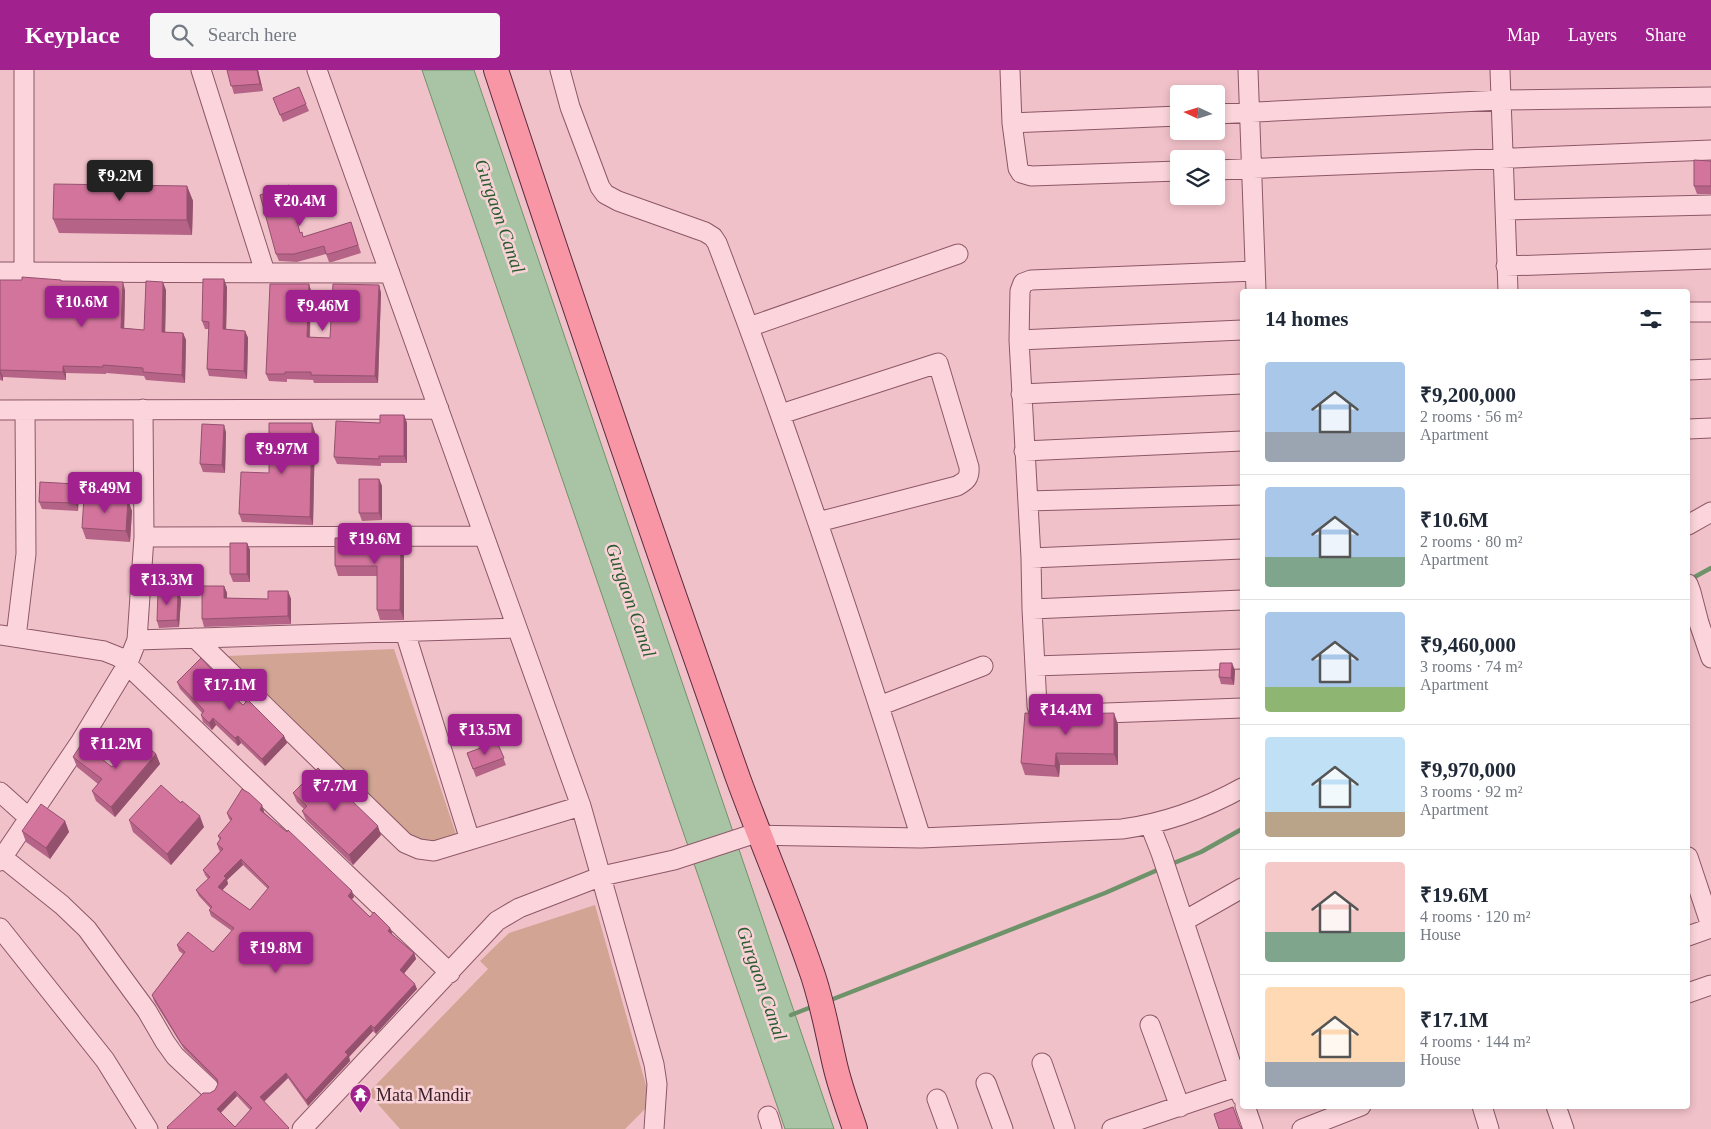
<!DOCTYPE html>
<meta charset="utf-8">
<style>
body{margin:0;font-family:Georgia,serif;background:#f6f6f7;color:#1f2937;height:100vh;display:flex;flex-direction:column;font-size:19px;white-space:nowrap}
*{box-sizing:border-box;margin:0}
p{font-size:16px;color:#747a83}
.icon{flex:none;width:28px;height:28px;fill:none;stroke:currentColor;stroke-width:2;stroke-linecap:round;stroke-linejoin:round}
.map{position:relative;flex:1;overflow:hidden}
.side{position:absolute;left:1240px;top:219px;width:450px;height:820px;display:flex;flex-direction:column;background:#fff;border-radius:5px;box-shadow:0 2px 8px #0003}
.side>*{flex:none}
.needle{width:32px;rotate:274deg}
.buttons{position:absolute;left:1170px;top:15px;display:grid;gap:10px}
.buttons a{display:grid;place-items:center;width:55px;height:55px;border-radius:5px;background:#fff;box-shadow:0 2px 8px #0003;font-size:25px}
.price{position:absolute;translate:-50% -42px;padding:0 11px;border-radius:5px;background:#a1228f;color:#fff;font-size:16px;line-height:32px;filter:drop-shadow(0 1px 2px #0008)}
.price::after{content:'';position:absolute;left:50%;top:30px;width:15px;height:11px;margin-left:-8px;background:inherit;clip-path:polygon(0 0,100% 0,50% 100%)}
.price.active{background:#222;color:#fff}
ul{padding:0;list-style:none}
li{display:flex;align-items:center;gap:15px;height:125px;padding:0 25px}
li+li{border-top:1px solid #e0e1e3}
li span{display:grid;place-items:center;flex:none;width:140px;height:100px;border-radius:5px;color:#555}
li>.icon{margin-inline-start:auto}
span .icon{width:60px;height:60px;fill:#fffc;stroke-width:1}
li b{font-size:21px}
h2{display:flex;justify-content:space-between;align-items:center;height:60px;padding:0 25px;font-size:21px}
header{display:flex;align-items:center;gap:30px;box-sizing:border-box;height:70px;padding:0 25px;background:#a1228f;color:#fff}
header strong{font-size:24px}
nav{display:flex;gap:28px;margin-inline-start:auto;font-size:18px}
.search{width:350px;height:45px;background:#f6f6f7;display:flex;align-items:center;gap:12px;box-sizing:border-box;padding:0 18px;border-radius:5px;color:#747a83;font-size:19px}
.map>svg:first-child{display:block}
.green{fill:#d1a494}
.water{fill:#a9c4a4;stroke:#6e936a}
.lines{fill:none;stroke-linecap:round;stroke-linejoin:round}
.stream{stroke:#6e936a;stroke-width:4.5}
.minor-casing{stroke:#8d5768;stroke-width:21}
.major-casing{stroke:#5a2c3e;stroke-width:26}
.minor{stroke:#fbd5db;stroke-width:19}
.major{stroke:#f896a6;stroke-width:24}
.wall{fill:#b56487;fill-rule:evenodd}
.shaded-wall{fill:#94516e}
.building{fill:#d3749d;stroke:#94516e;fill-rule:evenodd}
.labels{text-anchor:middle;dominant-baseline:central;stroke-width:5;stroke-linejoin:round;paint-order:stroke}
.poi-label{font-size:18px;fill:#3b1d28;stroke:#f8d2d7;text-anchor:start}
.water-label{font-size:19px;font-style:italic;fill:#2b5c2f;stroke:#f8d2d7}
</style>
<header>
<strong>Keyplace</strong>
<div class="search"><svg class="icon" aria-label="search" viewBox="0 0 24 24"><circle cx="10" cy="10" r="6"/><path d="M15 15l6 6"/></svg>Search here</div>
<nav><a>Map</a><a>Layers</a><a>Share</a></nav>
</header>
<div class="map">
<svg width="1711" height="1059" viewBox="0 0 1711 1059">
<rect width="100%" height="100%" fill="#f1c1c9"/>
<path class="green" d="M 394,579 L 456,764 L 420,776 L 227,586 Z
M 595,835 L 651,1033 L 625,1059 L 400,1059 L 368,1023 L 488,899 L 480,891 L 509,863 Z"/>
<path class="water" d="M 422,0 L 474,0 L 834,1059 L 785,1059 Z"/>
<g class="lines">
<path class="stream" d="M 1691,509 L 1711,498
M 1169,795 L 1201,782 L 1242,759
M 828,931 L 1105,823 L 1162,798
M 791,945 L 814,936"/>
<defs>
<path id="minor" d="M 24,0 L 24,202
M 201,0 L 265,202
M 317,0 L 581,736 L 654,994 L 657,1014 L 654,1059
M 560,0 L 570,37 L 600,117 L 605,124 L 618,131 L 705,162 L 713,167 L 717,173 C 792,369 858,568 921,768
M 1010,0 L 1012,53 L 1018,98 L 1021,103 L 1031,106 L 1179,101
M 1248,0 L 1256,221
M 1500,0 L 1508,221
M 1216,44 L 1501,30 L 1711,27
M 1012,53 L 1179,46
M 1216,100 L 1711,80
M 1506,140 L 1711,135
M 1506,196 L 1711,189
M 0,202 L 390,203
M 1688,242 L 1711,242
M 749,257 L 958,184
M 1019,270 L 1242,260
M 1688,300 L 1711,299
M 1021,324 L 1242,314
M 0,340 L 439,339
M 781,344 L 938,293 L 969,397 C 970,408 966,411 957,416 L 818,452
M 1688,359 L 1711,358
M 1024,381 L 1242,371
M 1028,431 L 1242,425
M 1688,455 L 1711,442
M 144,467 L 484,466
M 1031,488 L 1242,479
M 1688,514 L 1691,522 L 1699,553 L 1711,588
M 1032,539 L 1242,530
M 405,562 L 470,770
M 0,565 L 104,581 L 119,587 L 450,903
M 16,567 L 26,484 L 25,340
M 195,568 L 405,773 L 419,779 L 434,781 L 581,736
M 137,570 L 517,558
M 1035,596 L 1242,589
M 879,636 L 983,596
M 1242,638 L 1051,645 L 1039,641 L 1037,636 L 1032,539 L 1031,488 L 1019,270 L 1020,221 L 1023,213 L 1031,210 L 1255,201
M 0,722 L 29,748
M 1150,755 L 1161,783 L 1242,1027
M 2,787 L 62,835 L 87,859 L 147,941 L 165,972 L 175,986 L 209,1018
M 1688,787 L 1711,856
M 0,791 L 81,671 L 127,595 L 137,570 L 144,467 L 143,339
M 1184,851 L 1242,818
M 0,858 L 105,990 L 148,1059
M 1688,866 L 1711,858
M 1688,923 L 1711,915
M 1150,955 L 1180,1037
M 1042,993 L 1065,1059
M 986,1013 L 1003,1059
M 937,1029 L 948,1059
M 1245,1036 L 1253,1059
M 1482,1036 L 1489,1059
M 1556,1036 L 1564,1059
M 768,1046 L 772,1059
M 302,1059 L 497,851 L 519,838 L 602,806 L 674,790 L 750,765 L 921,768 L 1122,759 C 1166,753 1204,739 1242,718
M 1112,1059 L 1242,1015
M 1302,1059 L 1361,1036"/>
<path id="major" d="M 496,0 C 574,237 655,473 738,708 C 761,771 788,833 810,897 C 822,929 827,961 835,995 C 840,1017 848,1038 855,1059"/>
</defs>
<use href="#minor" class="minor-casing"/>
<use href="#major" class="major-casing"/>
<use href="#minor" class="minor"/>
<use href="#major" class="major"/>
</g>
<path class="wall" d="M 227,0 L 258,0 L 263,21 L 234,24 Z
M 273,28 L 306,34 L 309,41 L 283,52 Z
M 1711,91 L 1711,124 L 1697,124 L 1694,116 Z
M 289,115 L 300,146 L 296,147 L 300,162 L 303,167 L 351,152 L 361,183 L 332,192 L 329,192 L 326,184 L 297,192 L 279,191 L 276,184 Z
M 187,116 L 193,131 L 192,165 L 59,163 L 53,149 Z
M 0,210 L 61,210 L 62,211 L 125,220 L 124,258 L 144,260 L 166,220 L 165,262 L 183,263 L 186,270 L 185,313 L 146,310 L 144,306 L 106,303 L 106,304 L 66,303 L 66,310 L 3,307 L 3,311 L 0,310 Z
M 309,214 L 311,221 L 310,267 L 330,268 L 379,215 L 381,223 L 378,313 L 314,313 L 313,310 L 287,309 L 287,312 L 269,311 L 266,304 Z
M 227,217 L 226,259 L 245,261 L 248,268 L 247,309 L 209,306 L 207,299 L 209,259 L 205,259 L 202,251 Z
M 404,345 L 407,353 L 407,393 L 381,393 L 381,396 L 337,394 L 334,387 L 380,353 Z
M 226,362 L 225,403 L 203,402 L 200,394 Z
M 315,362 L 313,455 L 242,452 L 239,444 L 269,403 Z
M 379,409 L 382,416 L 382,450 L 362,451 L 359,443 Z
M 79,421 L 78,441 L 42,439 L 39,432 Z
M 128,430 L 132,441 L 130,472 L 86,469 L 82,458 Z
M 247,473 L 250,480 L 250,512 L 233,512 L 230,504 Z
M 404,477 L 404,550 L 380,550 L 377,540 L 377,506 L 338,506 L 335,496 Z
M 224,516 L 227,523 L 227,528 L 268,529 L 288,521 L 291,529 L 291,554 L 204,557 L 202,549 Z
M 178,521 L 181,529 L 179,557 L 159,558 L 157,551 Z
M 211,599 L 214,606 L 212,608 L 243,635 L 284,666 L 287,673 L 265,696 L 241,673 L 238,676 L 216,655 L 212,660 L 203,652 L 201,645 L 202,643 L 180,619 L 177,612 Z
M 1235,600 L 1234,615 L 1221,614 L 1219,607 Z
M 1118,654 L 1118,695 L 1060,695 L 1059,707 L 1025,705 L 1021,693 Z
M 497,672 L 506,695 L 476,707 L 467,683 Z
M 156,684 L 160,694 L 115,747 L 96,731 L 92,721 L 98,714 L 77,697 L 73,687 L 112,697 Z
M 293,723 L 381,765 L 353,795 L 306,750 L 302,741 L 304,739 L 297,732 Z
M 264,741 L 264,742 L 354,827 L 352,829 L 370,847 L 390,858 L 392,863 L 392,864 L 414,883 L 416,889 L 404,903 L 417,919 L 376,964 L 373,961 L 349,987 L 350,991 L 308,1036 L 288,1008 L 264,1032 L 289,1058 L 168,1059 L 167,1057 L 210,1023 L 215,1020 L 218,1014 L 218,1013 L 184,979 L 154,931 L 152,925 L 183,884 L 179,881 L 177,875 L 213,882 L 232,861 L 211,846 L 209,840 L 211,839 L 199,826 L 196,820 L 208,809 L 205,805 L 203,800 L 220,781 L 219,780 L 217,774 L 220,770 L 218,766 L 231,751 L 229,749 L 227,743 ZM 243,795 L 268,819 L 250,840 L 222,820 L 228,814 L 227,810 ZM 237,1026 L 250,1040 L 235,1057 L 221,1043 Z
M 129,750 L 204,757 L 171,795 L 133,762 Z
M 65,751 L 69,762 L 50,789 L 26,772 L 22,761 Z"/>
<path class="shaded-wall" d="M 257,0 L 258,0 L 263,21 L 260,14 Z
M 187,116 L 193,131 L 192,165 L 187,150 Z
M 224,209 L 227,217 L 226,266 L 223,259 Z
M 123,212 L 125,220 L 124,265 L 121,258 Z
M 163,212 L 166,220 L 165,269 L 162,262 Z
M 309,214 L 311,221 L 309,274 L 307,267 Z
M 379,215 L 381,223 L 378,313 L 375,306 Z
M 245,261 L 248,268 L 247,309 L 244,301 Z
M 183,263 L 186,270 L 185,313 L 182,305 Z
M 63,296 L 66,303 L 66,310 L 63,302 Z
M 0,300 L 3,307 L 3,311 L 0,304 Z
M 404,345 L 407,353 L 407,393 L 404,386 Z
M 312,353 L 315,362 L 313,455 L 310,447 Z
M 224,355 L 226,362 L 225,403 L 222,395 Z
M 379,409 L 382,416 L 382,450 L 379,443 Z
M 76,414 L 79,421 L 78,441 L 76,433 Z
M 128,430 L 132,441 L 130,472 L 126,461 Z
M 401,467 L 404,477 L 404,550 L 400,540 Z
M 247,473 L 250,480 L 250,512 L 247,504 Z
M 224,516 L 227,523 L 227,535 L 224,528 Z
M 178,521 L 181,529 L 179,557 L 177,550 Z
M 288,521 L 291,529 L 291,554 L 288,546 Z
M 1232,593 L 1235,600 L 1234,615 L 1231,608 Z
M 211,599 L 214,606 L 210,610 L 207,603 Z
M 1114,643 L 1118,654 L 1118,695 L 1114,684 Z
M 213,648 L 216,655 L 212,660 L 209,653 Z
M 238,666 L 241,673 L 238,676 L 235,668 Z
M 284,666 L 287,673 L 265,696 L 262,689 Z
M 1056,683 L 1060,695 L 1059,707 L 1055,696 Z
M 156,684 L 160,694 L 115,747 L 111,737 Z
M 262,735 L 264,741 L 263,745 L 260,740 Z
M 200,746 L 204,757 L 171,795 L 167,784 Z
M 65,751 L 69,762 L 50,789 L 46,778 Z
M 378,756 L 381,765 L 353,795 L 349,785 Z
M 241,789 L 243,795 L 227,810 L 228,814 L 220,823 L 218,817 L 224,806 Z
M 352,821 L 354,827 L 350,831 L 348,826 Z
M 390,858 L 392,863 L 390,866 L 388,861 Z
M 414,883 L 416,889 L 402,906 L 400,900 Z
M 415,914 L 417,919 L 376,964 L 374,958 Z
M 371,955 L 373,961 L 349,987 L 350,991 L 308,1036 L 306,1030 L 345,982 Z
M 286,1003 L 288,1008 L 262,1033 L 260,1027 Z
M 235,1021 L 237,1026 L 219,1044 L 217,1039 Z"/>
<path class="building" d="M 227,0 L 257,0 L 260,14 L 231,16 Z
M 299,17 L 306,34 L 280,45 L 273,28 Z
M 1694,90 L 1711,91 L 1711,116 L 1694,116 Z
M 54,114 L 187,116 L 187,150 L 53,149 Z
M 289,115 L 298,139 L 294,140 L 300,163 L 302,162 L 303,167 L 351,152 L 358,175 L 329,184 L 326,184 L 324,176 L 294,184 L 276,184 L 260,125 Z
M 22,207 L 61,210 L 61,211 L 123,212 L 121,258 L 144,260 L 146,211 L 163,212 L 162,262 L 183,263 L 182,305 L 143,302 L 143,298 L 103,295 L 103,297 L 63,296 L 63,302 L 0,300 L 0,210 L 22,210 Z
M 203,209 L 224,209 L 223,259 L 245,261 L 244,301 L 207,299 L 209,252 L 202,251 Z
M 270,214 L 309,214 L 307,267 L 330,268 L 333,214 L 379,215 L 375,306 L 311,305 L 311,302 L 285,302 L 285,304 L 266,304 Z
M 380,345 L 404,345 L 404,386 L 379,386 L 379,389 L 334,387 L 336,351 L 380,353 Z
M 269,353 L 312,353 L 310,447 L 239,444 L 241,402 L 269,403 Z
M 202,354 L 224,355 L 222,395 L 200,394 Z
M 359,409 L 379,409 L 379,443 L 359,443 Z
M 40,412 L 76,414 L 76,433 L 39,432 Z
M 84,427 L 128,430 L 126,461 L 82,458 Z
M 401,467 L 400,540 L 377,540 L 377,496 L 335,496 L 335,468 Z
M 230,473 L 247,473 L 247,504 L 230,504 Z
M 202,516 L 224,516 L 224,528 L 268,529 L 268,521 L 288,521 L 288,546 L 202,549 Z
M 158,521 L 178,521 L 177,550 L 157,551 Z
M 201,588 L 211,599 L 207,603 L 243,635 L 248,630 L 284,666 L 262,689 L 238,666 L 235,668 L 213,648 L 209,653 L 201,645 L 204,641 L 201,637 L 177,612 Z
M 1220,593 L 1232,593 L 1231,608 L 1219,607 Z
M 1025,643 L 1066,646 L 1066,644 L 1114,643 L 1114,684 L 1056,683 L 1055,696 L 1021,693 Z
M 137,668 L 156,684 L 111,737 L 92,721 L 102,709 L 73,687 L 82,673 L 112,697 Z
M 497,672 L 504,688 L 473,699 L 467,683 Z
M 318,698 L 378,756 L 349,785 L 302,741 L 307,736 L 293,723 Z
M 161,715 L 181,733 L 182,731 L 200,746 L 167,784 L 129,750 Z
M 242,719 L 249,723 L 262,735 L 260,740 L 287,762 L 288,760 L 352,821 L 348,826 L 370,847 L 374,842 L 390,858 L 388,861 L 414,883 L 400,900 L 415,914 L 374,958 L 371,955 L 345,982 L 348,985 L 306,1030 L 286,1003 L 260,1027 L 289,1058 L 288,1059 L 167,1059 L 168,1058 L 167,1057 L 203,1023 L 210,1023 L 215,1020 L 218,1014 L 217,1009 L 181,973 L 152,925 L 185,882 L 177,875 L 188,862 L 213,882 L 234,858 L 209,840 L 212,837 L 196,820 L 210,807 L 203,800 L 223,779 L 217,774 L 221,768 L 218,766 L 232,749 L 227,743 ZM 241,789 L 269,817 L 250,840 L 218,817 L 226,808 L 224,806 ZM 235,1021 L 252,1038 L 235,1057 L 217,1039 Z
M 41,734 L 65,751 L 46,778 L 22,761 Z
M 1233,1037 L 1240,1056 L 1242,1059 L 1219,1059 L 1214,1044 Z"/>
<defs>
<symbol id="temple-pin" viewBox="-11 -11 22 30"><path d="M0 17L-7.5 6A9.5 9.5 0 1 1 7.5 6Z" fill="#a1228f" stroke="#f8d2d7"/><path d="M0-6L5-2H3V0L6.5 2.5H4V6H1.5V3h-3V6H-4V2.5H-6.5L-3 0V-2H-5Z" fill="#fff"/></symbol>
</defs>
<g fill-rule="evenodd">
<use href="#temple-pin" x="348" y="1012" width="25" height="34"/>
</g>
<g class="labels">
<g class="poi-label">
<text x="376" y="1025">Mata Mandir</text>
</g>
<g class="water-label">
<text transform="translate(500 146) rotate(71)">Gurgaon Canal</text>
<text transform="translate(631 530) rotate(71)">Gurgaon Canal</text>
<text transform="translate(762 913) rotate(71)">Gurgaon Canal</text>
</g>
</g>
</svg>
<div class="buttons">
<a><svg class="needle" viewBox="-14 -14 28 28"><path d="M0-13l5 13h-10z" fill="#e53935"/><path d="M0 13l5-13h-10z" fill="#747a83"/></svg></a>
<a><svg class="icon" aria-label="layers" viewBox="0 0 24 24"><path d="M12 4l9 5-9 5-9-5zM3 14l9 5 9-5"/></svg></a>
</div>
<b class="price active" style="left:120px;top:132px">₹9.2M</b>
<b class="price" style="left:300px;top:157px">₹20.4M</b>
<b class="price" style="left:82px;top:258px">₹10.6M</b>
<b class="price" style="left:323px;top:262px">₹9.46M</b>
<b class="price" style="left:282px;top:405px">₹9.97M</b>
<b class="price" style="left:105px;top:444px">₹8.49M</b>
<b class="price" style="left:375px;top:495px">₹19.6M</b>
<b class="price" style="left:167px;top:536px">₹13.3M</b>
<b class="price" style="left:230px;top:641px">₹17.1M</b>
<b class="price" style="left:1066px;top:666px">₹14.4M</b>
<b class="price" style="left:485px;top:686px">₹13.5M</b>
<b class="price" style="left:116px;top:700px">₹11.2M</b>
<b class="price" style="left:335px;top:742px">₹7.7M</b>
<b class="price" style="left:276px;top:904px">₹19.8M</b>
<section class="side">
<h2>14 homes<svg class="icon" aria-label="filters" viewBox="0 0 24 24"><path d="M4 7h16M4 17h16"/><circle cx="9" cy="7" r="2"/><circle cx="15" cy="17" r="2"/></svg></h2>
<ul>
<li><span style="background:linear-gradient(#a9c7e8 70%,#9aa5b1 0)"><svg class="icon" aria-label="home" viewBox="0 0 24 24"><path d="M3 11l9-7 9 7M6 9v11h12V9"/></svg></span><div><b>₹9,200,000</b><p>2 rooms · 56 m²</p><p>Apartment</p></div></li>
<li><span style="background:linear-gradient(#a9c7e8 70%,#7fa58c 0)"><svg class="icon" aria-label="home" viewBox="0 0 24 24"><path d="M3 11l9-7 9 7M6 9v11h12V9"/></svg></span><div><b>₹10.6M</b><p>2 rooms · 80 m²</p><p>Apartment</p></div></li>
<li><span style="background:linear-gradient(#a9c7e8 75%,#8fb573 0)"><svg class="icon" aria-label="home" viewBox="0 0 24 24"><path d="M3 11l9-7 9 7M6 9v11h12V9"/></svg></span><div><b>₹9,460,000</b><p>3 rooms · 74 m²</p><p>Apartment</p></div></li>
<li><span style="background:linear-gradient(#bfe0f5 75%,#b9a48a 0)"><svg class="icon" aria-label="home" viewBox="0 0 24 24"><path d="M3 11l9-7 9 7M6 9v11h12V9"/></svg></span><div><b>₹9,970,000</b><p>3 rooms · 92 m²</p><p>Apartment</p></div></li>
<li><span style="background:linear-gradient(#f6c9c9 70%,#7fa58c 0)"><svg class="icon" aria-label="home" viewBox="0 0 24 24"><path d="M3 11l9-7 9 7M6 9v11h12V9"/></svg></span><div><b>₹19.6M</b><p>4 rooms · 120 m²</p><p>House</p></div></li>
<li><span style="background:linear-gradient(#ffd9b3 75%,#9aa5b1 0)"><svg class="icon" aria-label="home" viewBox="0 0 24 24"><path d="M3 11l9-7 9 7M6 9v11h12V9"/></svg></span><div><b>₹17.1M</b><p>4 rooms · 144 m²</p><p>House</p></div></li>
</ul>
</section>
</div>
